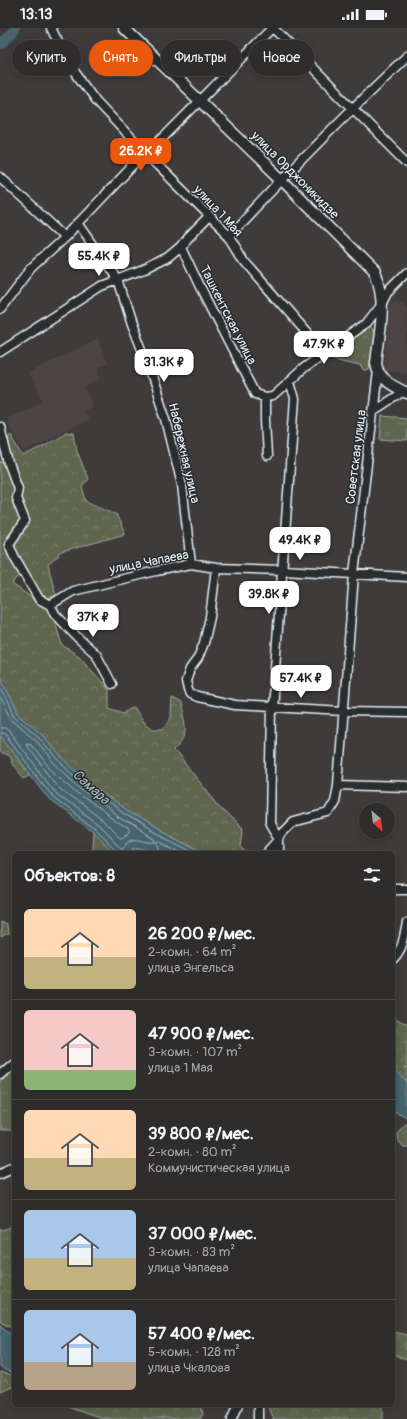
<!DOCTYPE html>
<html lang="ru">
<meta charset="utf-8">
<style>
body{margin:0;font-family:Pangolin,sans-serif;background:#373434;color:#f1f3f6;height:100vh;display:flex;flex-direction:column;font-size:15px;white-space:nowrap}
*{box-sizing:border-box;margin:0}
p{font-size:13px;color:#a7a7a9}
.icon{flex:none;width:22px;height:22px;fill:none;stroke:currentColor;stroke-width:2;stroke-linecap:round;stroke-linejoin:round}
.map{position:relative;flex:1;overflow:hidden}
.details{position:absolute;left:12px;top:823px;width:383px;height:556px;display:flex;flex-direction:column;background:#2f2c2c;border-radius:6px;box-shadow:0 2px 10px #0003,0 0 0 1px #4a4848}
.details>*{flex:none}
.guide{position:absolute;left:12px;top:12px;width:383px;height:36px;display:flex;gap:8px}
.needle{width:26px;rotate:152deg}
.tools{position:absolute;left:359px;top:775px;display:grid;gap:8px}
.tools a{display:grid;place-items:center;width:36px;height:36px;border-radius:50%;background:#2f2c2c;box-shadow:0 2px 10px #0003,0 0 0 1px #4a4848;font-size:20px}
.price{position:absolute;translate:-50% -34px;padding:0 9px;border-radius:8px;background:#fff;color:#222;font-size:13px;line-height:26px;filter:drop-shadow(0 1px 2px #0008)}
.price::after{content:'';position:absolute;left:50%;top:24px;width:12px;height:9px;margin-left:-6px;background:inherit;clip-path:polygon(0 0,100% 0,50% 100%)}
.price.active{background:#ea580c;color:#fff}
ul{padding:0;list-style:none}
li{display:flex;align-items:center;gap:12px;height:100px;padding:0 12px}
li+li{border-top:1px solid #4a4848}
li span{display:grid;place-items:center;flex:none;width:112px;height:80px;border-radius:6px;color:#555}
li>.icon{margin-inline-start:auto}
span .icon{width:48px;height:48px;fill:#fffc;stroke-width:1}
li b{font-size:17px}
h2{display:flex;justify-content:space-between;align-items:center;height:48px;padding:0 12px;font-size:17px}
.chip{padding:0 14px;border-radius:18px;background:#2f2c2c;box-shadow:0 2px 10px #0003,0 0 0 1px #4a4848;font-size:14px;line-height:36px}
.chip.active{background:#ea580c;color:#fff}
.status{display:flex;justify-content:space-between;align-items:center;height:28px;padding:0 20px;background:#2f2c2c;direction:ltr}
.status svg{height:11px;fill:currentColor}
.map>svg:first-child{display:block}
.built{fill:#4d4544}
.forest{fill:url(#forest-crowns);stroke:#a3aca2}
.park{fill:url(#park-tufts);stroke:#a3aca2}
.water{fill:#47636c;stroke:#879ca4}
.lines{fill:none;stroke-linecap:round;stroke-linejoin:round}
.shore{stroke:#a8b8c0;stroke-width:1}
.river{stroke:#47636c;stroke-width:10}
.minor-casing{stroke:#e8f1f8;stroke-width:11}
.major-casing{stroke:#e8f1f8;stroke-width:13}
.minor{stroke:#2a2d2e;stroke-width:8}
.major{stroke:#2a2d2e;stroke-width:10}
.labels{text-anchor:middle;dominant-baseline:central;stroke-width:3;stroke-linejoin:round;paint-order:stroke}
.street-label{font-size:13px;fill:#e8f1f8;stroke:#2a2d2e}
.water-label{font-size:14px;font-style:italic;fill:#a8b8c0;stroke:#2a2d2e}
</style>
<div class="status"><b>13:13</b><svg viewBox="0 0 49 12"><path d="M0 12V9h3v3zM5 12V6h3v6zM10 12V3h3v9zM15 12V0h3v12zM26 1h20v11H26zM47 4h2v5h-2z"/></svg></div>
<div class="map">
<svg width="407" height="1391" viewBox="0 0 407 1391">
<defs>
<pattern id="forest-crowns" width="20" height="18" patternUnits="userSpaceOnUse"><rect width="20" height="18" fill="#5e664d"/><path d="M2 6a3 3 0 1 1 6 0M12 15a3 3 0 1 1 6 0" fill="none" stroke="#757c67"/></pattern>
<pattern id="park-tufts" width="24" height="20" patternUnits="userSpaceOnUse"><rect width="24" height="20" fill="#5e664d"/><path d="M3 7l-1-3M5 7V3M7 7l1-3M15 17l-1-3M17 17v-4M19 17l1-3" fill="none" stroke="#757c67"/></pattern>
</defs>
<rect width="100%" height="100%" fill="#3f3b3b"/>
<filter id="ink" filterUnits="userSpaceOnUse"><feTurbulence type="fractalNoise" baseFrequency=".025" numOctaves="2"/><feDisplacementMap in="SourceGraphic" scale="8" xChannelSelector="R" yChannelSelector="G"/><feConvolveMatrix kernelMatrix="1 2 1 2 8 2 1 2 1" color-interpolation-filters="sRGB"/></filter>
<g filter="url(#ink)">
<path class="built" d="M 391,272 L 403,275 L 407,279 L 407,344 L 384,342 Z
M 98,311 L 107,336 L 97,340 L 102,350 L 85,360 L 93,378 L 84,383 L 88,391 L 24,423 L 5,391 L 43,373 L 28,345 Z"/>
<path class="forest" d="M 367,299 L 371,299 L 375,305 L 369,341 L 363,343 L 360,337 L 337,332 L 327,328 Z
M 66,404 L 74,405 L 77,423 L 88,451 L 82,458 L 86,473 L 116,486 L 125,506 L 62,524 L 48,537 L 56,567 L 46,571 L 22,548 L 18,549 L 12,556 L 48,581 L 56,597 L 62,617 L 79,628 L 109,662 L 109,680 L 123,685 L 134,679 L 143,694 L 152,701 L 163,701 L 171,690 L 172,670 L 181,675 C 186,697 192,705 174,722 L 222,782 L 243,802 L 241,818 L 244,822 L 261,824 L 260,825 L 203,825 L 156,800 L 124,782 L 88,754 L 61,729 L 42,706 L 18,685 L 0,648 L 0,434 L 4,435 L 9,409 L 11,407 L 23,428 L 45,417 Z
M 0,707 L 30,747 L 24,750 L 13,737 L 9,728 L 0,724 Z
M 93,804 L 114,825 L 100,825 L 92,820 Z
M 133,819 L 150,822 L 155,825 L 133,825 Z
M 0,893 L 6,896 L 7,906 L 0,910 Z
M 393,989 L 407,999 L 407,1039 L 404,1038 L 407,1043 L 407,1056 L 393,1041 Z
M 14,1041 L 14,1101 L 11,1103 L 0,1103 L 0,1053 Z
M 404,1095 L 407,1095 L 407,1117 L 403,1117 L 397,1112 L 396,1104 Z
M 14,1198 L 14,1300 L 0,1293 L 0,1201 L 3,1202 Z
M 393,1303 L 407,1306 L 407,1332 L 395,1328 L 393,1330 Z
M 0,1345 L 14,1349 L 14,1361 L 11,1359 L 0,1364 Z
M 65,1377 L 201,1377 L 203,1386 L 200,1391 L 104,1391 Z
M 267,1377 L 383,1377 L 383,1391 L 273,1391 Z"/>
<path class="park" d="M 382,388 L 407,390 L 407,413 L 380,411 Z"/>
<path class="water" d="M 0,648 L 18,685 L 42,706 L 61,729 L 88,754 L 124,782 L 156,800 L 203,825 L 155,825 L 150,822 L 133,819 L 133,825 L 114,825 L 93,804 L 49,771 L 0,707 Z
M 393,1041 L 407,1056 L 407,1091 L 393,1083 Z
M 0,1296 L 12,1306 L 14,1306 L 14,1346 L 5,1343 L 0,1339 Z"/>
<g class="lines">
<path class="shore" d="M 0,657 L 15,688 L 39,709 L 58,732 L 85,757 L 122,785 L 154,804 L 195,825
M 0,669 L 12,691 L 36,712 L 55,736 L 82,761 L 118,789 L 154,810 L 155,813 C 142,815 130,803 123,820 L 121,820 L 99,797 L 55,765 L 9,703 L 5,700 L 0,700
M 0,705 L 5,706 L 52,768 L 95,801 L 115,821 L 117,825
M 27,715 L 31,716 L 50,740 L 78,765 L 115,793 L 129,802 L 129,805 L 122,810 L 120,810 L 103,793 L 59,760 L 27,718 Z
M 161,825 L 160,819 L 156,814 L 157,812 L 184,825"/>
<path class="river" d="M 0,17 L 13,4 L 15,0"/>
<defs>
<path id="minor" d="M 51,0 L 69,36 L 96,73 L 145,125 L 229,208 L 244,233 L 324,325
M 273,0 L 407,135
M 0,149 L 65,209
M 78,195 L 118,252 L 132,296 L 147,334 L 166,391 L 182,457 L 191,536
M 229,208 C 286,146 346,86 407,28
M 181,219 L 201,261 L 255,366 L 265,369 L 273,368 L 304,340 L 366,296 L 383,274 L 388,264 L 407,245
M 0,281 L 31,240 L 65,209 L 145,125 L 153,120 L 272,0
M 0,324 L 102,258 L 146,241 L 168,230 L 181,219 L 187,211 L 209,189
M 265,369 L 265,392 L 267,428
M 373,383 L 404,363
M 0,399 L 9,436 L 18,460 L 16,470 L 25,493 L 9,516 L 14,528 L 39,571 L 50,577
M 216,540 L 210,589 L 204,615 L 198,630 L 190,641 L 186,653 L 188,662 L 190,666 L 197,669 L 235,677 L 344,683 L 407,684
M 50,577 L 73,563 L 156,543 L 191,536 L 216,540 L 283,542 L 407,549
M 50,577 L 55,586 L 78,610 L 96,626 L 112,656
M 338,757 L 407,759
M 266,825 L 279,811 L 282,805 L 293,794 L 328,785 L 335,773 L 338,757 L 354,546 L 378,343
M 279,825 L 279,811 L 270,796 L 272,680 L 295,371 L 290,353
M 393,861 L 407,861
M 393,931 C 403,921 405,908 407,894
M 0,1046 L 14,1034
M 0,1145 L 14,1139
M 258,1377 L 258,1391
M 232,1391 L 238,1377"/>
<path id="major" d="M 124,0 L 281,151 L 375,245 C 388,272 379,306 376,335 C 379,352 392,358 407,365"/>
</defs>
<use href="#minor" class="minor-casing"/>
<use href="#major" class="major-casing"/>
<use href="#minor" class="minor"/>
<use href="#major" class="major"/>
</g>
</g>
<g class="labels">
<g class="street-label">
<text transform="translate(295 147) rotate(45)">улица Орджоникидзе</text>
<text transform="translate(218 183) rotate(47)">улица 1 Мая</text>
<text transform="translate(228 287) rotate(63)">Ташкентская улица</text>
<text transform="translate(184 425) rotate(77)">Набережная улица</text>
<text transform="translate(356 429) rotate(-83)">Советская улица</text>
<text transform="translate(149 534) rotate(-11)">улица Чапаева</text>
</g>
<g class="water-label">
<text transform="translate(91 759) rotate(42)">Самара</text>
</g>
</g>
</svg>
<div class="tools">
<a><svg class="needle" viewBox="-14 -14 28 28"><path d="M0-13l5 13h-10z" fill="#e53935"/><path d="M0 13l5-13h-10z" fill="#a7a7a9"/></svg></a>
</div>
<b class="price active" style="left:141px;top:144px">26.2K ₽</b>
<b class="price" style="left:99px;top:249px">55.4K ₽</b>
<b class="price" style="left:324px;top:337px">47.9K ₽</b>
<b class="price" style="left:164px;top:355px">31.3K ₽</b>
<b class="price" style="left:300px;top:533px">49.4K ₽</b>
<b class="price" style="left:269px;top:587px">39.8K ₽</b>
<b class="price" style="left:93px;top:610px">37K ₽</b>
<b class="price" style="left:301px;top:671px">57.4K ₽</b>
<div class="guide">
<a class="chip">Купить</a>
<a class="chip active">Снять</a>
<a class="chip">Фильтры</a>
<a class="chip">Новое</a>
</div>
<section class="details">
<h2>Объектов: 8<svg class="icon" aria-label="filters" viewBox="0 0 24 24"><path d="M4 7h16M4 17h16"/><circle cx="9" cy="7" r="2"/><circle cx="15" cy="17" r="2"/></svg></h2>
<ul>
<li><span style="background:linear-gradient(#ffd9b3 60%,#c2b280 0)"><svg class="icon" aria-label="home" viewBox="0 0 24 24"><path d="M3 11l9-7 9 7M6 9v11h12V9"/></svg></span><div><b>26 200 ₽/мес.</b><p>2-комн. · 64 m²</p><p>улица Энгельса</p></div></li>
<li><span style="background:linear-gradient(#f6c9c9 75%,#8fb573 0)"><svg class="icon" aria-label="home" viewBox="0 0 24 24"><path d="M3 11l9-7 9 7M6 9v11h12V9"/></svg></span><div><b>47 900 ₽/мес.</b><p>3-комн. · 107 m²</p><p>улица 1 Мая</p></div></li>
<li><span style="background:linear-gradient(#ffd9b3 60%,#c2b280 0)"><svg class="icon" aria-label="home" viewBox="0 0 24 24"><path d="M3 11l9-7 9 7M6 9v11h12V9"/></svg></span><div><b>39 800 ₽/мес.</b><p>2-комн. · 80 m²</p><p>Коммунистическая улица</p></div></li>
<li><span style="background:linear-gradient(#a9c7e8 60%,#c2b280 0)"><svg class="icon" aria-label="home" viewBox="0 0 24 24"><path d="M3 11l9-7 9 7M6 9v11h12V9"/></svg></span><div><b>37 000 ₽/мес.</b><p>3-комн. · 83 m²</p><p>улица Чапаева</p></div></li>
<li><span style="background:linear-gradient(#a9c7e8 65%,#b9a48a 0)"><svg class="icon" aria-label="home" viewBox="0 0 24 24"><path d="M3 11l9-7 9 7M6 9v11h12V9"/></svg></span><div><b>57 400 ₽/мес.</b><p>5-комн. · 128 m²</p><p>улица Чкалова</p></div></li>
</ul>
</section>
</div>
